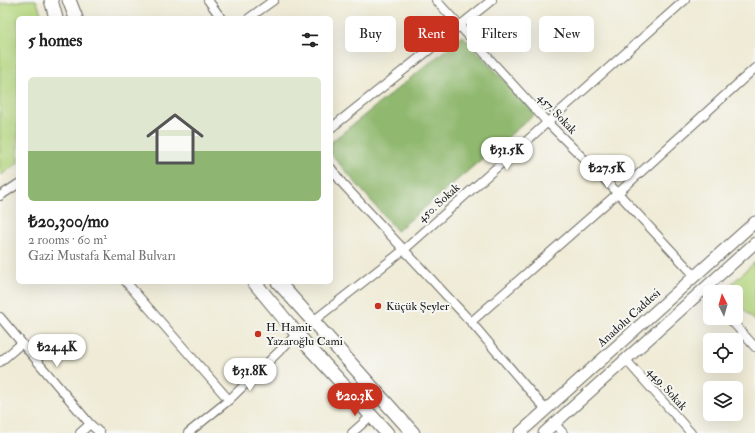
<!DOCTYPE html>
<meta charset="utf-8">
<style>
body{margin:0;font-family:"IM FELL Double Pica",serif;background:#f2f2f2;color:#222;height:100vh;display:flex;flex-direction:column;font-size:15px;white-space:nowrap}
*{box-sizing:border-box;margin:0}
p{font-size:13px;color:#767676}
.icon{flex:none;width:22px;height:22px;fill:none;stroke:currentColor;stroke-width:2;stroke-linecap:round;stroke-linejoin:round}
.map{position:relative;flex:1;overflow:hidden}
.panel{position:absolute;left:16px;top:16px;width:317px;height:268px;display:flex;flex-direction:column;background:#fff;border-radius:6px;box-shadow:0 4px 16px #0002}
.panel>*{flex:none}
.top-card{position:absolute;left:345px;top:16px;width:350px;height:36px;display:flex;gap:8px}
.needle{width:26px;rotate:355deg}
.tools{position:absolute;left:703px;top:285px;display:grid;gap:8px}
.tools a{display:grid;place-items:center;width:40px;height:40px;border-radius:6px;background:#fff;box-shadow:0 4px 16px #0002;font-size:20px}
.price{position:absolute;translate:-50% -34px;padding:0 9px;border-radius:14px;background:#fff;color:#222;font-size:13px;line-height:26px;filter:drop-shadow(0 1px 2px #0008)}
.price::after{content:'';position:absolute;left:50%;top:24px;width:12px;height:9px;margin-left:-6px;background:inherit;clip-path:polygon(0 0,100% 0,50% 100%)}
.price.current{background:#c8321e;color:#fff}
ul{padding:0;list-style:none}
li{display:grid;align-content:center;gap:8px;height:212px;padding:0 12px}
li+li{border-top:1px solid #e0e0e0}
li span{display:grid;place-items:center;height:124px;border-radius:6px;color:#555}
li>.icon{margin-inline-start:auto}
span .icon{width:72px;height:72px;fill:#fffc;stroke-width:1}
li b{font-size:17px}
h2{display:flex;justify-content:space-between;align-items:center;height:48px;padding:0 12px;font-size:17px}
.tag{padding:0 14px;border-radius:6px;background:#fff;box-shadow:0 4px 16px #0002;font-size:14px;line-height:36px}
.tag.current{background:#c8321e;color:#fff}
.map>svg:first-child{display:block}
.green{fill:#b6d880;stroke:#697a4e}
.forest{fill:#90b86e;stroke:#566a45}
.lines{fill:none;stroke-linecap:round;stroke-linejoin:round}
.minor-casing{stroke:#66645d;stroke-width:10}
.secondary-casing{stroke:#66645d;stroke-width:13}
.primary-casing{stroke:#66645d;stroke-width:15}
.minor{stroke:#fff;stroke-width:8}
.secondary{stroke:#fff;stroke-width:11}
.primary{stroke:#fff;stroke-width:13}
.poi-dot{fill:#c8321e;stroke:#f6f6f2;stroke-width:1.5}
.labels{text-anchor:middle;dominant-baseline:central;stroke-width:4;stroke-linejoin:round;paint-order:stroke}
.street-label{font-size:12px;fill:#1c1c1c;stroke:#f6f6f2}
.poi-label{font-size:12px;fill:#1c1c1c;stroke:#f6f6f2;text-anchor:start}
</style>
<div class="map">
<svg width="755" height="433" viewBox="0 0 755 433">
<rect width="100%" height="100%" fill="#f6f6f2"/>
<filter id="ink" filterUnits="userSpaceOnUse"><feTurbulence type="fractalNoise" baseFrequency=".025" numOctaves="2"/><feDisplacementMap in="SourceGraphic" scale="8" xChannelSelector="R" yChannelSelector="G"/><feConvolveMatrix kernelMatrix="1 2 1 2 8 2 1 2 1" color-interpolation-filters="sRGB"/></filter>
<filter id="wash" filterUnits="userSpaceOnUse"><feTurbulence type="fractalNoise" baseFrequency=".012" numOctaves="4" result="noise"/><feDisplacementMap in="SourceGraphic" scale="16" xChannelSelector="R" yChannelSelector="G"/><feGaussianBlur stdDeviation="0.9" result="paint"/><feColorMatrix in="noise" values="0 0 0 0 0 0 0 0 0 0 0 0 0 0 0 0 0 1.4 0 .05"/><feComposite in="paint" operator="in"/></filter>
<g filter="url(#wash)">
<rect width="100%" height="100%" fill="#efebd6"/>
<path class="green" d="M 26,0 L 36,0 L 43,18 L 18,18 L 18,163 L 1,175 L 0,173 L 0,4 Z
M 755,262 L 755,321 L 736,301 L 736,292 L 728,292 L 726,289 Z"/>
<path class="forest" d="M 463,36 L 535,114 L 397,231 L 331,154 L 331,142 Z"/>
</g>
<g filter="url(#ink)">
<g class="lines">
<defs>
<path id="minor" d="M 208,0 L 221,18
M 436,0 L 547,122 L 618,193 L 695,276
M 249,18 L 274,0
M 331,128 L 492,0
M 331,168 L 342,183 L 471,322 L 546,410
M 0,196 L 18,184
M 126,282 L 229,400
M 703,290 L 710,296
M 0,317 L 90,424 L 100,433
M 729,318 L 755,347
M 312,322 L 405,249 L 685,0
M 471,322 L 618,193 L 755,68
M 626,360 L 691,433
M 0,362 L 22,343
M 555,424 L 563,433
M 80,433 L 90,424
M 188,433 L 229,400 L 297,334
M 352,433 L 371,416"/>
<path id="secondary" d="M 520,433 L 755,222
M 544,433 L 755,243"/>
<path id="primary" d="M 51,0 L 56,18
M 69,0 L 76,18
M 254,282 L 297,334 L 387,433
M 278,282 L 413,433"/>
</defs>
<use href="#minor" class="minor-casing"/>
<use href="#secondary" class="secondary-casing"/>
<use href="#primary" class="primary-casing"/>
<use href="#minor" class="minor"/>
<use href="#secondary" class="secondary"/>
<use href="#primary" class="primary"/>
</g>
</g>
<g class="poi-dot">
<circle cx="378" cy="306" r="4"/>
<circle cx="258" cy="334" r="4"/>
</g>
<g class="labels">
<g class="street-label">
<text transform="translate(557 114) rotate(46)">457. Sokak</text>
<text transform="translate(439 203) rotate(-42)">450. Sokak</text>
<text transform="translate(629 318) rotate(-42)">Anadolu Caddesi</text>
<text transform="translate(667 389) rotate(48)">449. Sokak</text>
</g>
<g class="poi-label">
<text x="386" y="306">Küçük Şeyler</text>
<text x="266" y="327">H. Hamit<tspan x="266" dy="14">Yazaroğlu Cami</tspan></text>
</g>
</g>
</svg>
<div class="tools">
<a><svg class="needle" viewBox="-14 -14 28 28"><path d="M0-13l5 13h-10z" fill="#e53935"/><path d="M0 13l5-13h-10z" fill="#767676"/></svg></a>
<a><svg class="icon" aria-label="locate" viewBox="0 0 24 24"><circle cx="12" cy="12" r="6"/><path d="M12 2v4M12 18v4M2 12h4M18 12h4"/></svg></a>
<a><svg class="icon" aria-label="layers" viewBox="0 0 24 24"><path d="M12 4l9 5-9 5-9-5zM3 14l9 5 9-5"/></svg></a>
</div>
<b class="price" style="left:507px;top:171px">₺31.5K</b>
<b class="price" style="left:607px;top:189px">₺27.5K</b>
<b class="price" style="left:57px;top:368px">₺24.4K</b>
<b class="price" style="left:250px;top:392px">₺31.8K</b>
<b class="price current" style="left:355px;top:417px">₺20.3K</b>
<div class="top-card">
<a class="tag">Buy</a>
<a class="tag current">Rent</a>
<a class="tag">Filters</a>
<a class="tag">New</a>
</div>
<section class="panel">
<h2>5 homes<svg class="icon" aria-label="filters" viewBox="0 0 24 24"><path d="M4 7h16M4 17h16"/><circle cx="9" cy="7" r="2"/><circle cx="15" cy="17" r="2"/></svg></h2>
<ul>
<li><span style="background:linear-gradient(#dfe7d0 60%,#8fb573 0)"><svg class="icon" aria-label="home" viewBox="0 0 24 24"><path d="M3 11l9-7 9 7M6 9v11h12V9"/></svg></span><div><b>₺20,300/mo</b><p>2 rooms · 60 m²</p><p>Gazi Mustafa Kemal Bulvarı</p></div></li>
</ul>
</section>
</div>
